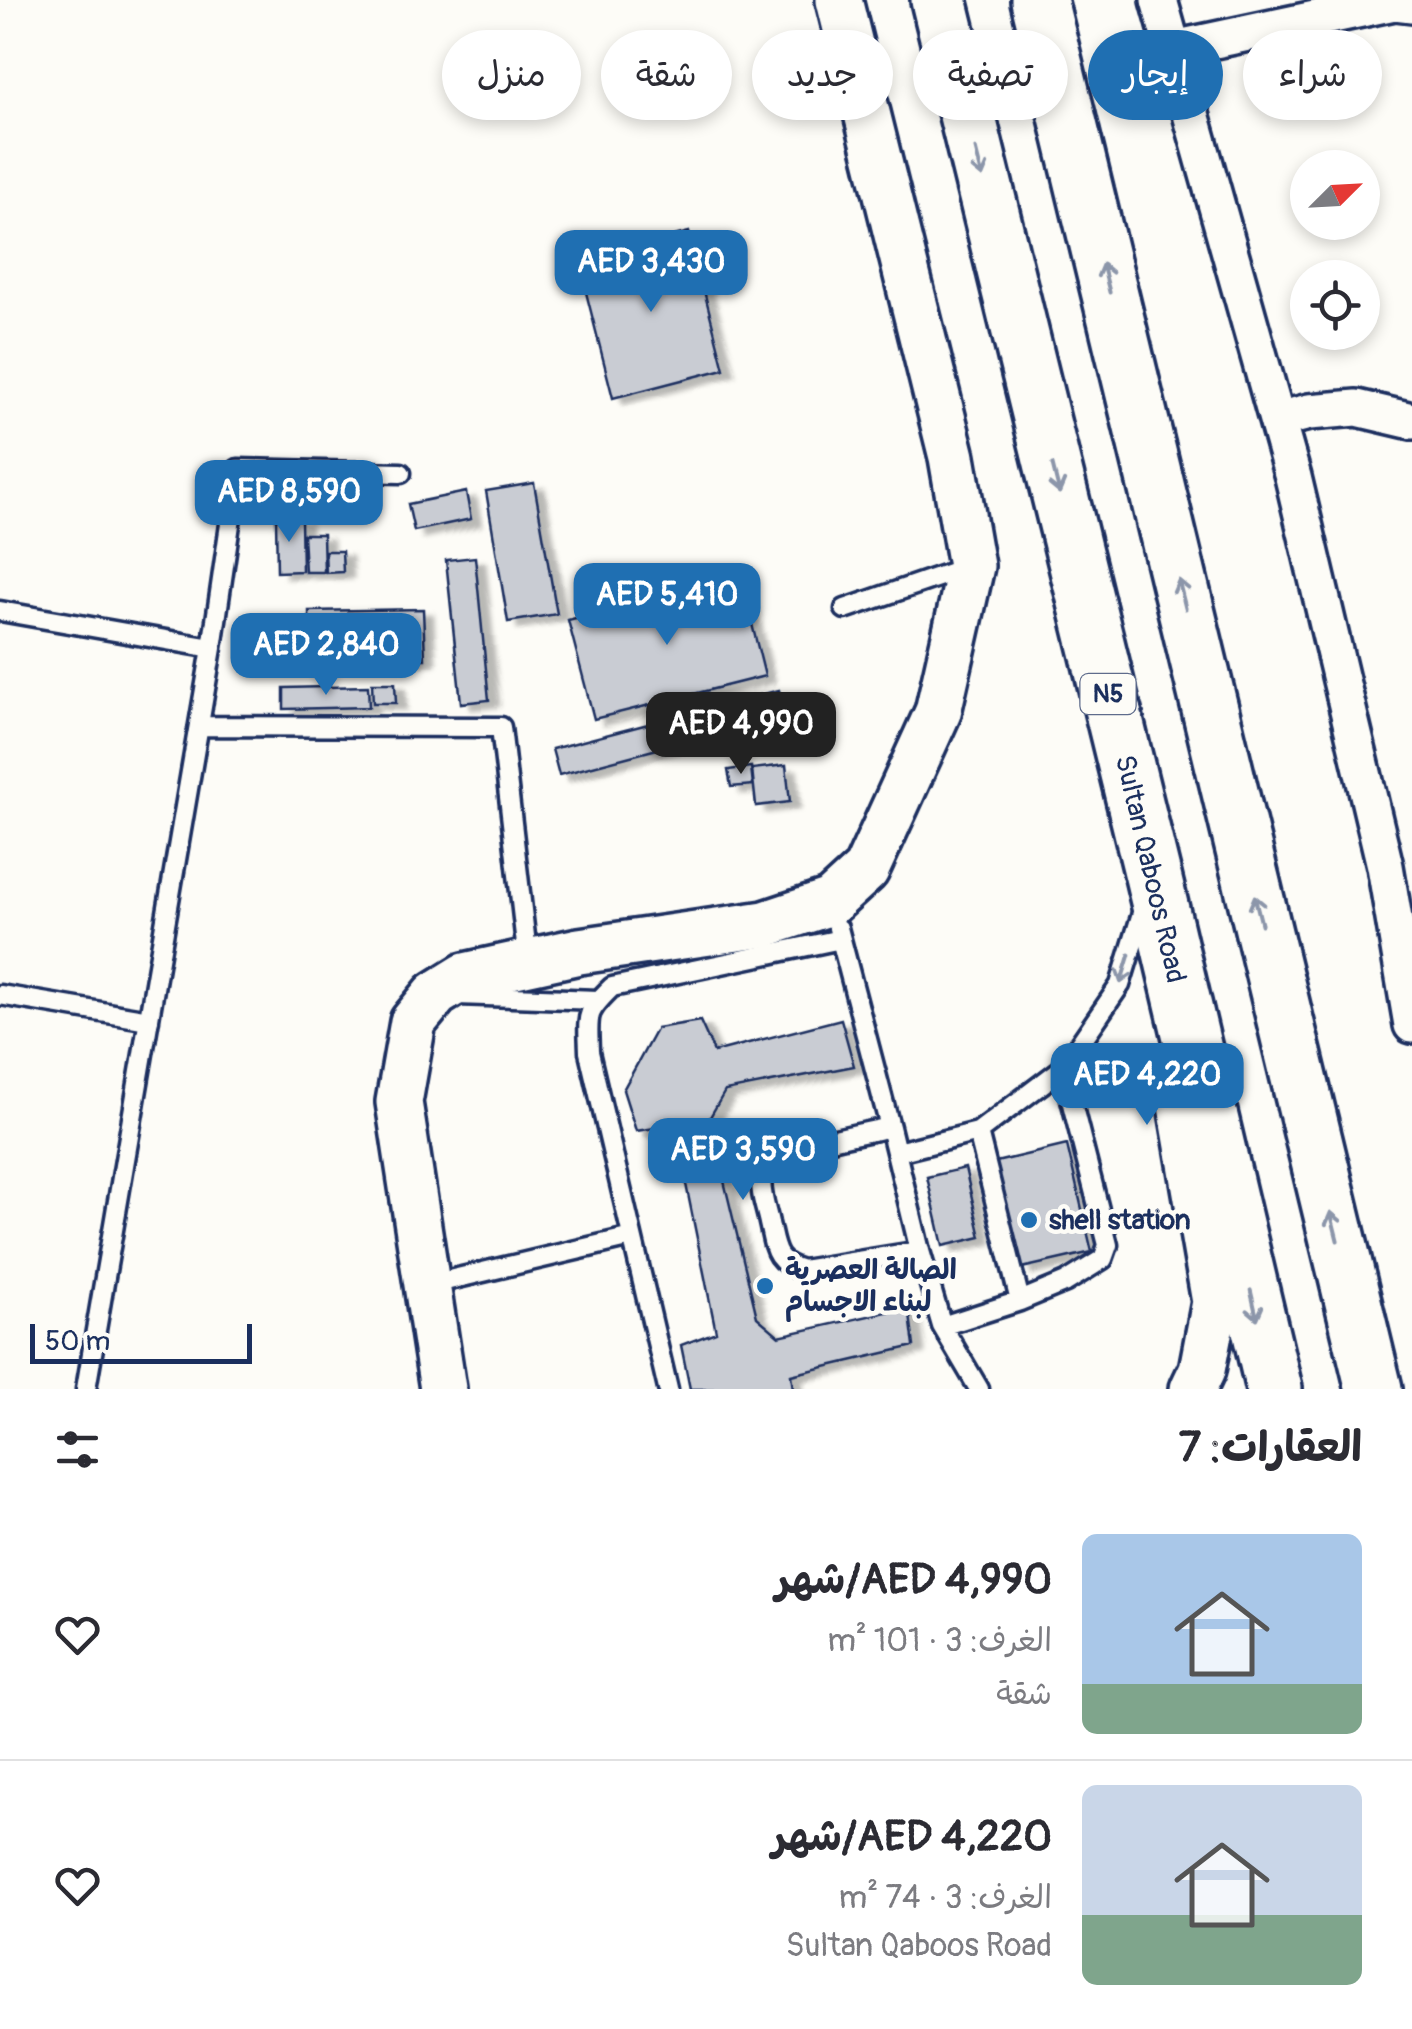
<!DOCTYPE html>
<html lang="ar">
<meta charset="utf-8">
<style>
body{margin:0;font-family:Pangolin,"Playpen Sans Arabic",sans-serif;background:#f2f2f3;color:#2b2b33;direction:rtl;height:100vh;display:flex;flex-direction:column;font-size:38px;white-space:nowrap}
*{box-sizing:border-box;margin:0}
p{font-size:32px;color:#7c7c81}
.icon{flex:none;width:55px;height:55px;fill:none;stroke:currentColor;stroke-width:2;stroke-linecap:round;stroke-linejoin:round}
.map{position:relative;height:1389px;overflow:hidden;direction:ltr}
.side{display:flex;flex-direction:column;background:#fff;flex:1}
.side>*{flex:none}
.top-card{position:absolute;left:30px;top:30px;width:1352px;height:90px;direction:rtl;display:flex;gap:20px}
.needle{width:65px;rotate:66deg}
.controls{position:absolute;left:1290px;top:150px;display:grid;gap:20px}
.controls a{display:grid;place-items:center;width:90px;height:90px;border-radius:50%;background:#fff;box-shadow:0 5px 15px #0003;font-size:50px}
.scale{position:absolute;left:30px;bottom:25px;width:222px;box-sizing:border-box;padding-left:10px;border:5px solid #1b2f5e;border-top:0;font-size:28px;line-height:35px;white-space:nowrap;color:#1b2f5e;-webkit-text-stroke:8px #fdfcf7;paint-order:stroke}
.price{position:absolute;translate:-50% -85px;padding:0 22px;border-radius:20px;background:#1f6fb2;color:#fff;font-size:32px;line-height:65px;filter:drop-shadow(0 2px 5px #0008)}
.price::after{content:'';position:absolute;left:50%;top:60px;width:30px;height:22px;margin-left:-15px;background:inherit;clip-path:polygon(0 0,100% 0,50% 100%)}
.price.current{background:#222;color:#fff}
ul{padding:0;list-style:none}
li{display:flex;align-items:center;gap:30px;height:250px;padding:0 50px}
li+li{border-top:2px solid #e1e1e2}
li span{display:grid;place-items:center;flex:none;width:280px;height:200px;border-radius:15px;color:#555}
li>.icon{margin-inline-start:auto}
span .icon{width:120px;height:120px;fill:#fffc;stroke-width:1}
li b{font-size:42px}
h2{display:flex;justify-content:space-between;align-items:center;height:120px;padding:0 50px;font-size:42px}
.chip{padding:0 35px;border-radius:45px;background:#fff;box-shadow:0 5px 15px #0003;font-size:35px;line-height:90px}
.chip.current{background:#1f6fb2;color:#fff}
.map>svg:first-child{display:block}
.building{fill:#c9ccd3;stroke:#1b2f5e;stroke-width:2.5;filter:url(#shadow)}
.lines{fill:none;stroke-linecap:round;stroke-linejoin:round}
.service-casing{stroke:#1b2f5e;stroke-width:25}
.minor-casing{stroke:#1b2f5e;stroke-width:42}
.tertiary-casing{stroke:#1b2f5e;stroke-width:52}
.trunk-casing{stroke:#1b2f5e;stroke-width:62}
.service{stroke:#fdfcf7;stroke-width:18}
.minor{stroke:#fdfcf7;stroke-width:35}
.tertiary{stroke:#fdfcf7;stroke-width:45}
.trunk{stroke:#fdfcf7;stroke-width:55}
.oneway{stroke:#8c96aa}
.poi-dot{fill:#1f6fb2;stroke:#fdfcf7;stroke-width:4}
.labels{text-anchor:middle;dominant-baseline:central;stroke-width:9;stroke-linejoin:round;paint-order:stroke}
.shield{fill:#fdfcf7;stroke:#5f6c8c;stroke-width:2.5}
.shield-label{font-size:25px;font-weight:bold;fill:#1b2f5e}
.street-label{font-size:28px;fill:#1b2f5e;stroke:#fdfcf7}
.poi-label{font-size:28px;font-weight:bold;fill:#1b2f5e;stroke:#fdfcf7;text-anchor:start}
</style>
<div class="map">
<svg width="1412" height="1389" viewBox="0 0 1412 1389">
<defs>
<filter id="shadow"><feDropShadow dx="10" dy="6" stdDeviation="2.5" flood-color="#0004"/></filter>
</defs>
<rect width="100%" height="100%" fill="#fdfcf7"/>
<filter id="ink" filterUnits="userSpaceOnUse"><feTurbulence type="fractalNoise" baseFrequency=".01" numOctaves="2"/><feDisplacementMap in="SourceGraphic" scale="20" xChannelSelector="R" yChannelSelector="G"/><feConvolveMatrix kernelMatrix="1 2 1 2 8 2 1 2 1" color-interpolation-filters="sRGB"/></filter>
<g filter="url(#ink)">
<path class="building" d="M 689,232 L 724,369 L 613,398 L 578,261 Z
M 534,483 L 557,614 L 508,622 L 486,491 Z
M 466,492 L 471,519 L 414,531 L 408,504 Z
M 276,519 L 301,519 L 302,571 L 277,572 Z
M 303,534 L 323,534 L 324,572 L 305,572 Z
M 325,551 L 342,551 L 343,572 L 326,573 Z
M 475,557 L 489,700 L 461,703 L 446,560 Z
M 740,576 L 765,676 L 594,719 L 568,620 Z
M 423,609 L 425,659 L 310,661 L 309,611 Z
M 372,683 L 395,683 L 396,703 L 373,703 Z
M 368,686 L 369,707 L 284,709 L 284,688 Z
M 779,690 L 786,715 L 559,775 L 552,749 Z
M 786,765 L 790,802 L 756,806 L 752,769 Z
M 751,767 L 753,785 L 731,787 L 728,770 Z
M 841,1019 L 854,1066 L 725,1091 L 709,1119 L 757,1317 L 779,1336 L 909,1307 L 914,1346 L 791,1375 L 793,1389 L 690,1389 L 681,1345 L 716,1332 L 674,1125 L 636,1131 L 623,1090 L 657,1028 L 700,1021 L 714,1052 Z
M 1067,1145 L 1092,1252 L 1022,1268 L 996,1162 Z
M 965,1168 L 981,1237 L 943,1246 L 927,1177 Z"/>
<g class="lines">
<defs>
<path id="service" d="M 845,609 L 967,567
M 0,611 L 212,648
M 199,726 L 501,727 L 528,962
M 838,928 L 890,1127 L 920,1251 L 942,1326 L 979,1389
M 0,995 L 149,1020
M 457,995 L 598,1000
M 890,1127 C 863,1134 768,1147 762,1176 C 759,1191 766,1208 769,1223 C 775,1249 774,1262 802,1270 L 920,1251
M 978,1132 L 1020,1301
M 897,1152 L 978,1132 L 1063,1068 L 1120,985 L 1143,910
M 428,1285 L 632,1237
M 942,1326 L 1020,1301 L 1066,1282 L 1103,1259 L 1108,1245 L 1063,1068
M 86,1389 L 212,648 L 238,469 L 401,473
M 668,1389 L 589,1052 C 588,1015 584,1014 612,987 L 841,939"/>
<path id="minor" d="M 1159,0 L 1293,477 L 1385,866 L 1412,1025
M 1173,49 L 1395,2 L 1412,4
M 1278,420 L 1309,412 L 1357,408 L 1412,421"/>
<path id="tertiary" d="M 1177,1082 L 1215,1302 L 1202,1370 L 1193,1389
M 443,1389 L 399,1102 L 413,1022 L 436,994 L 465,976 L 579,951 L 765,924 L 831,902 L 866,870 L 938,712 L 971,566 L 952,457 L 839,0"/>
<path id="trunk" d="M 939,0 L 1153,876 L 1274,1389
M 1039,0 L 1374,1389"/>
</defs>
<use href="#service" class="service-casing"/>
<use href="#minor" class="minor-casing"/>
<use href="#tertiary" class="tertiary-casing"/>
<use href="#trunk" class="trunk-casing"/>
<use href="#service" class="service"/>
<use href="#minor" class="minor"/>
<use href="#tertiary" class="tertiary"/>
<use href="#trunk" class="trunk"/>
</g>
<defs><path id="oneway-shaft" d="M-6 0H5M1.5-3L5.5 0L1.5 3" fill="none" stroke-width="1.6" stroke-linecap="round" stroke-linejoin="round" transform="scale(2.5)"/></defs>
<g class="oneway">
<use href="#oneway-shaft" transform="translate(979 163) rotate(76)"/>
<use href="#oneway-shaft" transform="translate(1106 278) rotate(-104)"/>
<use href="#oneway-shaft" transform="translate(1056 479) rotate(76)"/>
<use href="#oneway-shaft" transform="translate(1182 594) rotate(-104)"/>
<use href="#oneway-shaft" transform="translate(1258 910) rotate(-104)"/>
<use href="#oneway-shaft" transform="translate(1125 969) rotate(107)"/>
<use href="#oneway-shaft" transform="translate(1334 1226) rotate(-104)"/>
<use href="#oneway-shaft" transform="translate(1254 1305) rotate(77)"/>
</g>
</g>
<g class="poi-dot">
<circle cx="1029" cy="1220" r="10"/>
<circle cx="765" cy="1286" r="10"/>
</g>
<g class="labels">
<rect class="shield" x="1080.5" y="674" width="55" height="40" rx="8"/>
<g class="shield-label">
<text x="1108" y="694">N5</text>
</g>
<g class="street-label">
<text transform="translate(1150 869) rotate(77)">Sultan Qaboos Road</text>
</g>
<g class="poi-label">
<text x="1049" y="1220">shell station</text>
<text x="785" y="1270">الصالة العصرية<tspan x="785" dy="32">لبناء الاجسام</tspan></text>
</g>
</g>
</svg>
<div class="controls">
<a><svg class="needle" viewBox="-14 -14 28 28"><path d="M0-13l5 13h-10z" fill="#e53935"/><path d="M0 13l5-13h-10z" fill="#7c7c81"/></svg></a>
<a><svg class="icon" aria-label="locate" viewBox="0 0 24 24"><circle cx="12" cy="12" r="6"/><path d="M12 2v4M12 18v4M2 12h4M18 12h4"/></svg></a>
</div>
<div class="scale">50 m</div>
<b class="price" style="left:651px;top:315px">AED 3,430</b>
<b class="price" style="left:289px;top:545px">AED 8,590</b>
<b class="price" style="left:667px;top:648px">AED 5,410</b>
<b class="price" style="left:326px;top:698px">AED 2,840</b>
<b class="price current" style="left:741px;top:777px">AED 4,990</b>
<b class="price" style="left:1147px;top:1128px">AED 4,220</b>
<b class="price" style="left:743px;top:1203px">AED 3,590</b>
<div class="top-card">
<a class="chip">شراء</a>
<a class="chip current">إيجار</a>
<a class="chip">تصفية</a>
<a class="chip">جديد</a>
<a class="chip">شقة</a>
<a class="chip">منزل</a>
</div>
</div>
<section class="side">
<h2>العقارات: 7<svg class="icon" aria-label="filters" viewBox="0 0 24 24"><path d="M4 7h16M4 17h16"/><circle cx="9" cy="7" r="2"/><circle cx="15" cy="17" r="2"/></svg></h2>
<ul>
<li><span style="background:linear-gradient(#a9c7e8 75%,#7fa58c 0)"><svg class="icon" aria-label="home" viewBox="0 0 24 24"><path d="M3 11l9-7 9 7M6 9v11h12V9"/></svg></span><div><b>AED 4,990/شهر</b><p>الغرف: 3 · 101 m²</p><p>شقة</p></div><svg class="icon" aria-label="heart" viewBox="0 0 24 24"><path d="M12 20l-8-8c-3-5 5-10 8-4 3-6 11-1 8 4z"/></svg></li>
<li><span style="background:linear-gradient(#c9d6e8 65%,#7fa58c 0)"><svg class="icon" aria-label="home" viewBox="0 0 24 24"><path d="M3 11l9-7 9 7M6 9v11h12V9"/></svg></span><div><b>AED 4,220/شهر</b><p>الغرف: 3 · 74 m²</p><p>Sultan Qaboos Road</p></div><svg class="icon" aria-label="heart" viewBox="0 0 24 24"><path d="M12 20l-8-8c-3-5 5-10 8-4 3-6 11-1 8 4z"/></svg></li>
</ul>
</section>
